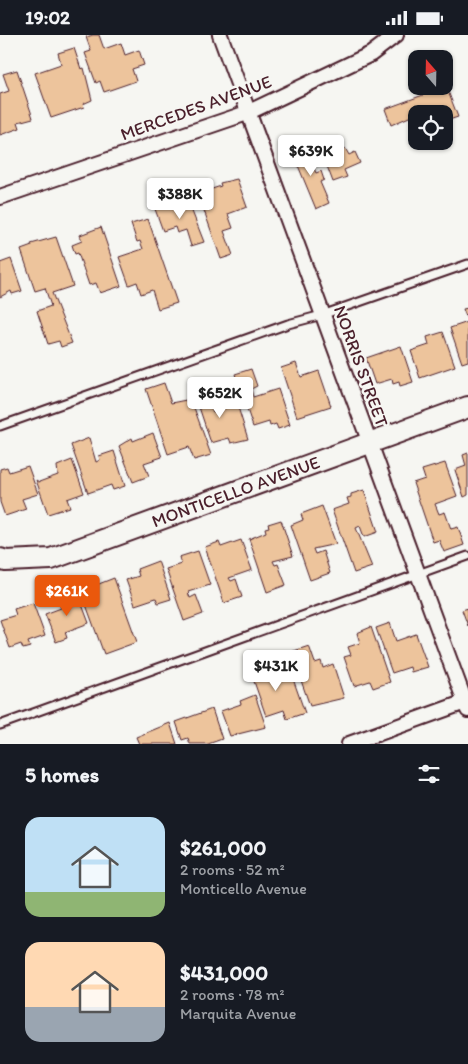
<!DOCTYPE html>
<meta charset="utf-8">
<style>
body{margin:0;font-family:Itim,sans-serif;background:#20242c;color:#f1f3f6;height:100vh;display:flex;flex-direction:column;font-size:19px;white-space:nowrap}
*{box-sizing:border-box;margin:0}
p{font-size:16px;color:#9ea1a6}
.icon{flex:none;width:28px;height:28px;fill:none;stroke:currentColor;stroke-width:2;stroke-linecap:round;stroke-linejoin:round}
.map{position:relative;height:709px;overflow:hidden}
.panel{display:flex;flex-direction:column;background:#171b24;flex:1}
.panel>*{flex:none}
.needle{width:32px;rotate:340deg}
.controls{position:absolute;left:408px;top:15px;display:grid;gap:10px}
.controls a{display:grid;place-items:center;width:45px;height:45px;border-radius:10px;background:#171b24;box-shadow:0 1px 4px #0004;font-size:25px}
.price{position:absolute;translate:-50% -42px;padding:0 11px;border-radius:5px;background:#fff;color:#222;font-size:16px;line-height:32px;filter:drop-shadow(0 1px 2px #0008)}
.price::after{content:'';position:absolute;left:50%;top:30px;width:15px;height:11px;margin-left:-8px;background:inherit;clip-path:polygon(0 0,100% 0,50% 100%)}
.price.current{background:#ea580c;color:#fff}
ul{padding:0;list-style:none}
li{display:flex;align-items:center;gap:15px;height:125px;padding:0 25px}
li span{display:grid;place-items:center;flex:none;width:140px;height:100px;border-radius:15px;color:#555}
li>.icon{margin-inline-start:auto}
span .icon{width:60px;height:60px;fill:#fffc;stroke-width:1}
li b{font-size:21px}
h2{display:flex;justify-content:space-between;align-items:center;height:60px;padding:0 25px;font-size:21px}
.status{display:flex;justify-content:space-between;align-items:center;height:35px;padding:0 25px;background:#171b24;direction:ltr}
.status svg{height:14px;fill:currentColor}
.map>svg:first-child{display:block}
.building{fill:#edc49c;stroke:#4a1f2b}
.lines{fill:none;stroke-linecap:round;stroke-linejoin:round}
.lane-casing{stroke:#4a1f2b;stroke-width:11}
.street-casing{stroke:#4a1f2b;stroke-width:18}
.secondary-casing{stroke:#4a1f2b;stroke-width:24}
.lane{stroke:#f6f6f2;stroke-width:7}
.street{stroke:#f6f6f2;stroke-width:14}
.secondary{stroke:#f6f6f2;stroke-width:20}
.labels{text-anchor:middle;dominant-baseline:central;stroke-width:5;stroke-linejoin:round;paint-order:stroke}
.street-label{font-size:18px;fill:#4a1f2b;stroke:#f6f6f2}
</style>
<div class="status"><b>19:02</b><svg viewBox="0 0 49 12"><path d="M0 12V9h3v3zM5 12V6h3v6zM10 12V3h3v9zM15 12V0h3v12zM26 1h20v11H26zM47 4h2v5h-2z"/></svg></div>
<div class="map">
<svg width="468" height="709" viewBox="0 0 468 709">
<rect width="100%" height="100%" fill="#f6f6f2"/>
<filter id="ink" filterUnits="userSpaceOnUse"><feTurbulence type="fractalNoise" baseFrequency=".02" numOctaves="2"/><feDisplacementMap in="SourceGraphic" scale="10" xChannelSelector="R" yChannelSelector="G"/><feConvolveMatrix kernelMatrix="1 2 1 2 8 2 1 2 1" color-interpolation-filters="sRGB"/></filter>
<g filter="url(#ink)">
<path class="building" d="M 93,0 L 99,0 L 104,14 L 121,8 L 125,20 L 139,15 L 144,30 L 132,34 L 136,46 L 104,57 L 100,46 L 96,48 L 85,18 L 91,16 L 86,2 Z
M 74,13 L 81,34 L 84,33 L 92,65 L 83,69 L 84,72 L 51,83 L 35,38 L 61,29 L 58,18 Z
M 17,35 L 33,83 L 18,87 L 20,93 L 0,100 L 0,59 L 9,56 L 3,39 Z
M 446,51 L 458,82 L 446,86 L 444,79 L 416,79 L 391,90 L 385,74 L 423,60 L 425,56 Z
M 304,110 L 316,138 L 321,136 L 324,145 L 320,147 L 329,168 L 316,174 L 292,116 Z
M 345,113 L 349,120 L 355,117 L 360,128 L 344,135 L 347,142 L 333,147 L 327,131 L 337,126 L 334,118 Z
M 237,144 L 247,172 L 228,179 L 233,193 L 224,196 L 233,220 L 221,224 L 201,167 L 206,165 L 203,157 L 221,151 L 220,148 Z
M 186,161 L 204,207 L 191,211 L 186,195 L 177,198 L 175,192 L 163,196 L 155,174 Z
M 148,184 L 177,268 L 158,274 L 152,255 L 141,259 L 137,247 L 129,250 L 119,222 L 143,214 L 140,206 L 137,207 L 131,189 Z
M 101,192 L 121,251 L 100,258 L 96,248 L 89,250 L 78,218 L 75,219 L 72,210 L 82,206 L 80,200 Z
M 56,202 L 73,251 L 52,258 L 72,308 L 61,312 L 59,306 L 48,309 L 37,276 L 51,271 L 45,253 L 35,256 L 21,215 L 32,211 L 31,209 Z
M 11,224 L 22,256 L 12,259 L 11,256 L 0,262 L 0,228 Z
M 468,273 L 468,326 L 462,328 L 450,293 L 468,287 L 463,274 Z
M 443,297 L 455,331 L 420,343 L 411,316 L 429,310 L 427,302 Z
M 401,311 L 413,347 L 400,351 L 399,347 L 393,349 L 392,344 L 375,349 L 366,323 Z
M 296,328 L 301,342 L 319,336 L 331,371 L 297,382 L 281,333 Z
M 251,334 L 257,351 L 251,354 L 253,362 L 278,354 L 290,390 L 278,394 L 276,389 L 270,391 L 269,387 L 253,392 L 235,339 Z
M 164,348 L 171,368 L 186,365 L 187,369 L 192,367 L 211,420 L 194,425 L 189,412 L 168,419 L 146,354 Z
M 211,351 L 217,369 L 211,371 L 213,377 L 237,369 L 248,404 L 231,408 L 229,403 L 211,408 L 194,357 Z
M 153,398 L 162,422 L 144,428 L 149,441 L 133,447 L 119,411 L 132,403 L 133,406 Z
M 89,403 L 96,427 L 100,425 L 99,421 L 114,416 L 125,451 L 113,455 L 111,450 L 88,458 L 71,410 Z
M 468,418 L 468,460 L 464,462 L 455,435 L 466,431 L 463,420 Z
M 72,425 L 84,458 L 67,464 L 70,472 L 48,479 L 36,445 L 39,447 L 58,440 L 57,431 Z
M 445,428 L 457,461 L 435,469 L 439,479 L 445,477 L 451,494 L 458,492 L 464,510 L 444,517 L 439,505 L 433,507 L 413,448 L 425,444 L 422,435 Z
M 28,431 L 38,459 L 22,464 L 26,474 L 5,481 L 0,467 L 0,434 L 7,432 L 9,437 Z
M 364,455 L 378,497 L 364,502 L 360,491 L 356,493 L 372,532 L 354,538 L 332,475 L 349,469 L 347,463 L 351,462 L 351,459 Z
M 322,471 L 336,509 L 313,514 L 315,519 L 323,516 L 330,538 L 310,545 L 291,490 L 303,485 L 301,479 Z
M 281,485 L 293,521 L 273,526 L 275,530 L 278,529 L 286,550 L 267,557 L 249,504 L 266,497 L 265,493 L 269,492 L 268,489 Z
M 241,505 L 252,535 L 229,543 L 231,546 L 236,544 L 242,562 L 224,568 L 205,512 L 219,507 L 221,512 Z
M 198,516 L 210,550 L 188,557 L 190,563 L 196,560 L 203,579 L 184,586 L 166,534 L 181,529 L 179,522 Z
M 158,526 L 171,564 L 158,568 L 156,563 L 135,570 L 126,545 L 139,541 L 137,534 Z
M 114,543 L 137,607 L 104,619 L 81,556 Z
M 78,559 L 89,588 L 65,597 L 67,603 L 56,607 L 45,579 L 61,573 L 58,566 Z
M 33,568 L 45,601 L 28,607 L 30,612 L 23,614 L 21,609 L 10,613 L 0,585 L 16,580 L 14,574 Z
M 468,573 L 468,591 L 462,575 Z
M 390,588 L 396,606 L 416,599 L 428,632 L 411,637 L 410,632 L 392,638 L 376,593 Z
M 371,592 L 390,647 L 373,653 L 370,646 L 354,651 L 344,622 L 351,620 L 348,612 L 360,608 L 357,598 Z
M 309,611 L 315,628 L 321,626 L 323,633 L 333,629 L 344,663 L 310,671 L 291,617 Z
M 268,626 L 275,647 L 292,641 L 305,678 L 287,684 L 284,675 L 266,681 L 249,632 Z
M 255,660 L 266,692 L 230,701 L 221,676 L 241,669 L 240,666 Z
M 212,674 L 222,704 L 208,709 L 190,709 L 188,703 L 182,705 L 176,687 Z
M 170,688 L 177,709 L 139,709 L 136,702 Z"/>
<g class="lines">
<defs>
<path id="lane" d="M 0,391 L 288,289 L 322,280 L 468,229
M 0,690 L 468,521"/>
<path id="street" d="M 220,0 L 468,675
M 0,162 L 247,78 L 371,19 L 396,0
M 349,709 L 468,666"/>
<g id="secondary">
<path id="s1" d="M 0,524 L 6,526 L 51,524 L 468,372"/>
</g>
</defs>
<use href="#lane" class="lane-casing"/>
<use href="#street" class="street-casing"/>
<use href="#secondary" class="secondary-casing"/>
<use href="#lane" class="lane"/>
<use href="#street" class="street"/>
<use href="#secondary" class="secondary"/>
</g>
</g>
<g class="labels">
<g class="street-label">
<text transform="translate(196 73) rotate(-20)">MERCEDES AVENUE</text>
<text transform="translate(361 331) rotate(70)">NORRIS STREET</text>
<text stroke="none"><textPath href="#s1" startOffset="248">MONTICELLO AVENUE</textPath></text>
</g>
</g>
</svg>
<div class="controls">
<a><svg class="needle" viewBox="-14 -14 28 28"><path d="M0-13l5 13h-10z" fill="#e53935"/><path d="M0 13l5-13h-10z" fill="#9ea1a6"/></svg></a>
<a><svg class="icon" aria-label="locate" viewBox="0 0 24 24"><circle cx="12" cy="12" r="6"/><path d="M12 2v4M12 18v4M2 12h4M18 12h4"/></svg></a>
</div>
<b class="price" style="left:311px;top:142px">$639K</b>
<b class="price" style="left:180px;top:185px">$388K</b>
<b class="price" style="left:220px;top:384px">$652K</b>
<b class="price current" style="left:67px;top:582px">$261K</b>
<b class="price" style="left:276px;top:657px">$431K</b>
</div>
<section class="panel">
<h2>5 homes<svg class="icon" aria-label="filters" viewBox="0 0 24 24"><path d="M4 7h16M4 17h16"/><circle cx="9" cy="7" r="2"/><circle cx="15" cy="17" r="2"/></svg></h2>
<ul>
<li><span style="background:linear-gradient(#bfe0f5 75%,#8fb573 0)"><svg class="icon" aria-label="home" viewBox="0 0 24 24"><path d="M3 11l9-7 9 7M6 9v11h12V9"/></svg></span><div><b>$261,000</b><p>2 rooms · 52 m²</p><p>Monticello Avenue</p></div></li>
<li><span style="background:linear-gradient(#ffd9b3 65%,#9aa5b1 0)"><svg class="icon" aria-label="home" viewBox="0 0 24 24"><path d="M3 11l9-7 9 7M6 9v11h12V9"/></svg></span><div><b>$431,000</b><p>2 rooms · 78 m²</p><p>Marquita Avenue</p></div></li>
</ul>
</section>
